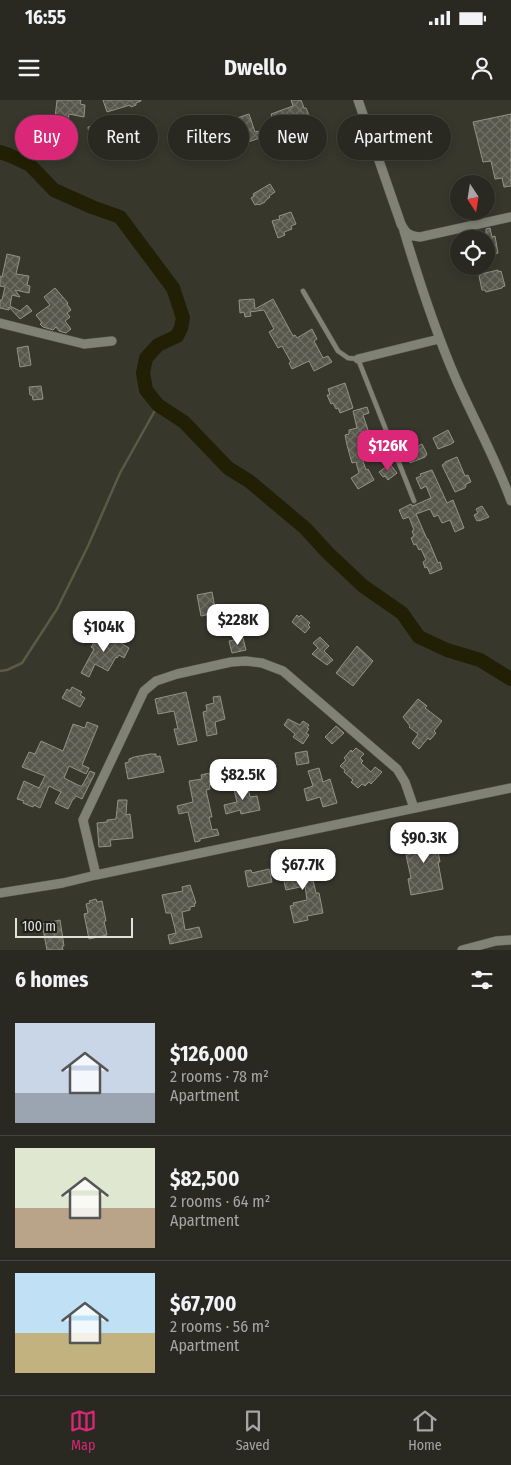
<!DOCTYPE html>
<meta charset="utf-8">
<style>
body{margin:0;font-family:"Fira Sans Condensed",sans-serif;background:#31312a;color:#f1f3f6;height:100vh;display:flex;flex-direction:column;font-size:19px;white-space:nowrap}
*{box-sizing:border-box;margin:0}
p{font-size:16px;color:#a5a6a5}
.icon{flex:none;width:28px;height:28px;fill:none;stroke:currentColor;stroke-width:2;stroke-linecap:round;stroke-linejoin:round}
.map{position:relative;height:850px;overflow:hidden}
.drawer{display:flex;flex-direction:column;background:#292921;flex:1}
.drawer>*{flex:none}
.hud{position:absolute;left:15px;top:15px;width:481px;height:45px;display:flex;gap:10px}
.needle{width:32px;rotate:168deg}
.fabs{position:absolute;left:450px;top:75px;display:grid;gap:10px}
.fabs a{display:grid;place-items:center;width:45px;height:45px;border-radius:50%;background:#292921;box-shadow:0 2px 8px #0003,0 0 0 1px #45453f;font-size:25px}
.scale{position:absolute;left:15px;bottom:12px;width:118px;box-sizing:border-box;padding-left:5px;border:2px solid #e1e1db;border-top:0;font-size:14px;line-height:18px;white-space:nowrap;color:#e1e1db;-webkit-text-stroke:4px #1e1e19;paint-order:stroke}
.price{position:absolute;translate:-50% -42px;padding:0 11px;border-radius:10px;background:#fff;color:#222;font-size:16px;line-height:32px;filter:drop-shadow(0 1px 2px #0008)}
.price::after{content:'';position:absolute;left:50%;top:30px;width:15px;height:11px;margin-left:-8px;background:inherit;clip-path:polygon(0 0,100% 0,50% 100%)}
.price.current{background:#db2777;color:#fff}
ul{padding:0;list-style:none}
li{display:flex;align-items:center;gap:15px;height:125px;padding:0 15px}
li+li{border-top:1px solid #45453f}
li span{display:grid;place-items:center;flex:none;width:140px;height:100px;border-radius:0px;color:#555}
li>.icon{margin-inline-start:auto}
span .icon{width:60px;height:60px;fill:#fffc;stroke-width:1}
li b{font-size:21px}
h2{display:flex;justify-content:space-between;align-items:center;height:60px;padding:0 15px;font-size:21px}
.tag{padding:0 18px;border-radius:22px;background:#292921;box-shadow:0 2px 8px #0003,0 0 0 1px #45453f;font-size:18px;line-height:45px}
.tag.current{background:#db2777;color:#fff}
.status{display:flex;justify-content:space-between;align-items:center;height:35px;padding:0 25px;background:#292921;direction:ltr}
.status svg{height:14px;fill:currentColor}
header{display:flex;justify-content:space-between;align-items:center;height:65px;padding:0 15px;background:#292921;font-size:22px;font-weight:700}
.tabs{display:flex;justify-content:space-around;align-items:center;height:70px;border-top:1px solid #45453f;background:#292921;font-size:14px;color:#a5a6a5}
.tabs a{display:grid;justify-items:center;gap:2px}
.tabs .current{color:#db2777}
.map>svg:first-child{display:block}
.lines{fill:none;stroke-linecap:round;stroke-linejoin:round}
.stream{stroke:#5b5a44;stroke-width:2.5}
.river{stroke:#212004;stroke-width:14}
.building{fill:url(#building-cross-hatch);stroke:#929285}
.service-casing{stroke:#55554c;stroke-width:5.5}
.minor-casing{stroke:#55554c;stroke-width:10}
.service{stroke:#818276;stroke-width:4.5}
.minor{stroke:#818276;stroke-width:9}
</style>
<div class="status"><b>16:55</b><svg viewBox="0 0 49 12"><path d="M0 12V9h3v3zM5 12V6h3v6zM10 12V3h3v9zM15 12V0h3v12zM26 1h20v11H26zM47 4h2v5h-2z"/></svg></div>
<header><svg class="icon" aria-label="menu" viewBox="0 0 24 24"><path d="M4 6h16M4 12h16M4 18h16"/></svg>Dwello<svg class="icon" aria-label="person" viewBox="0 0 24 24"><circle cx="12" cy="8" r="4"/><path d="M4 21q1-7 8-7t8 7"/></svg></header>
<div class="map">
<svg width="511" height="850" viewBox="0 0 511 850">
<defs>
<pattern id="building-cross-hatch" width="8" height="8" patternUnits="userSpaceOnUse" patternTransform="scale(1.25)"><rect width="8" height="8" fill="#57574c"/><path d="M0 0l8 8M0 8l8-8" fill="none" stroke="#6f6f65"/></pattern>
</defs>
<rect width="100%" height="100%" fill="#37372c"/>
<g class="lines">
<path class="stream" d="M 0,571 L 7,570 L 22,563 L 57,509 L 88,446 L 120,373 L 158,305"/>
<path class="river" d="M 0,52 L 9,55 L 30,65 L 54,90 L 92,107 L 120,117 L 173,188 L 183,218 L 181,228 L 177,236 L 158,245 L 146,258 L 143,273 L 146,290 L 158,305 L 184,322 L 228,368 L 249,381 L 305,428 L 328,453 L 363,486 L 402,513 L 419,537 L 447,550 L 480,560 L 511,579"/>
</g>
<path class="building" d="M 57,0 L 81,0 L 80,4 L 85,5 L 84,17 L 69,14 L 68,20 L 55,18 Z
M 103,0 L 141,0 L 141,1 L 136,3 L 136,5 L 131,7 L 130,5 L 107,12 Z
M 291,0 L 301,0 L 304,8 L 306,8 L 315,30 L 303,35 L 300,28 L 298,29 L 295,22 L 276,29 L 271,14 L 293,6 Z
M 249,14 L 255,32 L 258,31 L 260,38 L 248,42 L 246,37 L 230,43 L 225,28 L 207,35 L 200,19 L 211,15 L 214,22 L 230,16 L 231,20 Z
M 511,14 L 511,86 L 504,87 L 502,78 L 495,79 L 491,61 L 483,62 L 473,22 Z
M 99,25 L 101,40 L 90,42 L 88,27 Z
M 270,84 L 275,92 L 269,96 L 270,97 L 265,101 L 265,102 L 259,105 L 258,104 L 255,105 L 251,98 L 254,96 L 253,94 Z
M 291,112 L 296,124 L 291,126 L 292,129 L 284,132 L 285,135 L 278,138 L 272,121 L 280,119 L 279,116 Z
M 490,128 L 492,137 L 495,136 L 498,153 L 493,154 L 493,156 L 486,158 L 486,129 Z
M 7,154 L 20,157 L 16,174 L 29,176 L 27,185 L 30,186 L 29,193 L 15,190 L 20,197 L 12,195 L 10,206 L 20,211 L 27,205 L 32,211 L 20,219 L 9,207 L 9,210 L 0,208 L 0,200 L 2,200 L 5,187 L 0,186 L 0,176 L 2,177 Z
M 498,170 L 498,172 L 501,171 L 505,186 L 502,187 L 502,188 L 486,192 L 485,190 L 482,190 L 479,176 L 481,175 L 481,174 Z
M 55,188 L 68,203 L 67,204 L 71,210 L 67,213 L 70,217 L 65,221 L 71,229 L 66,233 L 59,231 L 56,227 L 53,230 L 43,227 L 40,224 L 42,223 L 36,215 L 50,205 L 44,197 Z
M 254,199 L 255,209 L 273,199 L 293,236 L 295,235 L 297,238 L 312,229 L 317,239 L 314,241 L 323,258 L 328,256 L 332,262 L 314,271 L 309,261 L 292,269 L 289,263 L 291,262 L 282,246 L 278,248 L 269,232 L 274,229 L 264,210 L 250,212 L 251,216 L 245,217 L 244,212 L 240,213 L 239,200 Z
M 28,246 L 31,265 L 20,267 L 17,248 Z
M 345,283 L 353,308 L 340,313 L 338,308 L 336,309 L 333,303 L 331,304 L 327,295 L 330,295 L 328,289 Z
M 41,286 L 43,299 L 33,300 L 32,295 L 30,295 L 29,287 Z
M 367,307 L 369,313 L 363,315 L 369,333 L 367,334 L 370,342 L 364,344 L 365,347 L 359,349 L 366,370 L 368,369 L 374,380 L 358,389 L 351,378 L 359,373 L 356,362 L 352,363 L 347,345 L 345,335 L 349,334 L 349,330 L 357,328 L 353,311 Z
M 448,330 L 454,342 L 451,344 L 438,349 L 433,338 Z
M 422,344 L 427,354 L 425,357 L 410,363 L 406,352 Z
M 457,357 L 465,376 L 468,375 L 471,382 L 466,384 L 466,386 L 465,388 L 455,392 L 442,365 L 445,363 L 445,362 Z
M 390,364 L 397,373 L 388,380 L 385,376 L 383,377 L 379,372 Z
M 432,370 L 447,403 L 453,400 L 464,428 L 455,432 L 450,420 L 442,423 L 438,415 L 434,417 L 430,409 L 416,414 L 427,439 L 428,439 L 438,463 L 440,462 L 442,469 L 430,474 L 427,467 L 425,468 L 423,462 L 426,460 L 421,449 L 419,450 L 416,444 L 414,445 L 411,438 L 414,436 L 412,431 L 414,430 L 409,417 L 403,419 L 399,410 L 411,404 L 412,406 L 415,405 L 431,398 L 426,386 L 421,389 L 416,378 L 421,376 L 420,374 Z
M 482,406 L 489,417 L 479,421 L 479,420 L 477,421 L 474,415 L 478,413 L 476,409 Z
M 212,492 L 216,513 L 201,516 L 197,495 Z
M 297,515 L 299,517 L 301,515 L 310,523 L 308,525 L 310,527 L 305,533 L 292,522 Z
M 98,529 L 129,548 L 124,558 L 119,555 L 117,558 L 116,557 L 108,571 L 95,564 L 89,577 L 81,573 L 94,549 L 91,547 L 95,541 L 92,540 Z
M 320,537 L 329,546 L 324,551 L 333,560 L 327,565 L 312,554 L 318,548 L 313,543 Z
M 243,538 L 246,550 L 232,553 L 229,541 Z
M 357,546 L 373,561 L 353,586 L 336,573 Z
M 72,587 L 82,592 L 80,595 L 85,598 L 80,607 L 62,598 L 67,589 L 70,591 Z
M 186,592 L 197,641 L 178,645 L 174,629 L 178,629 L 174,611 L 158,614 L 155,599 Z
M 220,596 L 225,619 L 215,622 L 217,634 L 207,636 L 203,612 L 207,611 L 206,605 L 214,603 L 213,597 Z
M 418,599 L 427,606 L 425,608 L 442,621 L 434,631 L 436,633 L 430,640 L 428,638 L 419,649 L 412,643 L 418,634 L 409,627 L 410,626 L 403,617 Z
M 288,619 L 300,625 L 303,621 L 309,625 L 307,628 L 309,629 L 306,633 L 309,635 L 303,644 L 293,637 L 295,634 L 284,625 Z
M 87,622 L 98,626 L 82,665 L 89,668 L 86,674 L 69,666 L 64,678 L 80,686 L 82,686 L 90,671 L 95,673 L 82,699 L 76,696 L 74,699 L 73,699 L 68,709 L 55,703 L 61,692 L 49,686 L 40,708 L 34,705 L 33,707 L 23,703 L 24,701 L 17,699 L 24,681 L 39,688 L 45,676 L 22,667 L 29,652 L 35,654 L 41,641 L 63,651 L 73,624 L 85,628 Z
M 336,626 L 344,633 L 332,644 L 325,637 Z
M 356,648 L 364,654 L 360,658 L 363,661 L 361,663 L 371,672 L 375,667 L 382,672 L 371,684 L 369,682 L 365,686 L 362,684 L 358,688 L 351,682 L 353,680 L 344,672 L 345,670 L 340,666 L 346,660 L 344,658 L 351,650 L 352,652 Z
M 307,651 L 309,663 L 297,665 L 295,653 Z
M 150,654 L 156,654 L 156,657 L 160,656 L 164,672 L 128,679 L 125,663 L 129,662 L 129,659 L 134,657 Z
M 319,668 L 323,682 L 330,679 L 337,703 L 323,707 L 320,697 L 307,701 L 304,689 L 313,686 L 308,671 Z
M 209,673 L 211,680 L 209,681 L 210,689 L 206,690 L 212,717 L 209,717 L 212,730 L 217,729 L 219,735 L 200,739 L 200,741 L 195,742 L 188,712 L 179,714 L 177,706 L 193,702 L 189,681 L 202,679 L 201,675 Z
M 247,682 L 250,697 L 257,696 L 260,710 L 241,714 L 240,710 L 226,714 L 224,705 L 237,702 L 233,686 Z
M 118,700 L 127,700 L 126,715 L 130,714 L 133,738 L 110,740 L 111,746 L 99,747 L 97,723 L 107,722 L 107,720 L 116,719 Z
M 416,733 L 417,737 L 421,736 L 422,739 L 438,735 L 440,746 L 437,746 L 440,762 L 438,762 L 443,789 L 411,795 L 408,779 L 411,778 L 406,755 L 411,754 L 407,734 Z
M 311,761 L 315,775 L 312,776 L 316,793 L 319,793 L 323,813 L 307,816 L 308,820 L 294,823 L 290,806 L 294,805 L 293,803 L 307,800 L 305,786 L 286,790 L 281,768 Z
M 269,769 L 272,782 L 248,787 L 245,771 L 251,770 L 252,773 Z
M 190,785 L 196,803 L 194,804 L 195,806 L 190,807 L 190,810 L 182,812 L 185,830 L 199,827 L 202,837 L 170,844 L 168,835 L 176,833 L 171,813 L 166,813 L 162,795 L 183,791 L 182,787 Z
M 96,799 L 97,802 L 102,801 L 106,821 L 104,821 L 107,835 L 89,839 L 84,814 L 88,813 L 86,804 L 90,803 L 89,801 Z
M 60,820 L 64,846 L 62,846 L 63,850 L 47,850 L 42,824 Z"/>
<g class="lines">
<defs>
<path id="service" d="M 303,191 L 338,251 L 348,258 L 358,259 L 414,401"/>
<path id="minor" d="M 358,0 L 401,124 C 406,134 410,136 420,137 L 511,117
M 404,131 C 419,181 435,231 456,279 C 474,320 496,359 511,401
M 0,223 L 84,244 L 112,241
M 358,259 L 439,239
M 96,775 L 83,720 L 144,591 L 156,581 L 177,574 L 231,562 L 246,561 L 262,563 L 283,571 L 397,669 L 405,682 L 414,708
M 0,793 L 63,783 L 96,775 L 511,688
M 462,850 L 496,841 L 511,840"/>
</defs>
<use href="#service" class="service-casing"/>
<use href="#minor" class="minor-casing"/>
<use href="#service" class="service"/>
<use href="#minor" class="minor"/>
</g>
</svg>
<div class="fabs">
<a><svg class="needle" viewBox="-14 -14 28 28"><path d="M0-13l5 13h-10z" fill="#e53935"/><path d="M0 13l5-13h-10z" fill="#a5a6a5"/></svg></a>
<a><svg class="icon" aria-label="locate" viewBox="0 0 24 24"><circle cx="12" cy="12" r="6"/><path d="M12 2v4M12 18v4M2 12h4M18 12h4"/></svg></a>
</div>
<div class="scale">100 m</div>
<b class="price current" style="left:388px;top:372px">$126K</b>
<b class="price" style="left:238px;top:546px">$228K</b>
<b class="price" style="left:104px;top:553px">$104K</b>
<b class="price" style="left:243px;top:701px">$82.5K</b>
<b class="price" style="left:424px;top:764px">$90.3K</b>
<b class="price" style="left:303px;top:791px">$67.7K</b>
<div class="hud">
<a class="tag current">Buy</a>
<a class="tag">Rent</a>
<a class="tag">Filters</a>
<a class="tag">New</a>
<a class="tag">Apartment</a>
</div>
</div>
<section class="drawer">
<h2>6 homes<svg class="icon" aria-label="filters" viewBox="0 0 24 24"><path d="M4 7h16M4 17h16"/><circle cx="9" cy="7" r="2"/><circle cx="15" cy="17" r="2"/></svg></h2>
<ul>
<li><span style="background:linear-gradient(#c9d6e8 70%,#9aa5b1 0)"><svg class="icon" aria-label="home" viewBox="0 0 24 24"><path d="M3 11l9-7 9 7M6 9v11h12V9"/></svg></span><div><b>$126,000</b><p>2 rooms · 78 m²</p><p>Apartment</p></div></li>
<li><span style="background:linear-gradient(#dfe7d0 60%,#b9a48a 0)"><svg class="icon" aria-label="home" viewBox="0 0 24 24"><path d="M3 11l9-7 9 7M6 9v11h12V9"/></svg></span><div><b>$82,500</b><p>2 rooms · 64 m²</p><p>Apartment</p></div></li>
<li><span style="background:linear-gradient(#bfe0f5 60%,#c2b280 0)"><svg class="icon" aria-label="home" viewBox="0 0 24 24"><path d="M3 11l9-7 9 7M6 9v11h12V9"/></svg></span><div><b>$67,700</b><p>2 rooms · 56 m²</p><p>Apartment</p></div></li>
</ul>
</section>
<nav class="tabs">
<a class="current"><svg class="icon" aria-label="map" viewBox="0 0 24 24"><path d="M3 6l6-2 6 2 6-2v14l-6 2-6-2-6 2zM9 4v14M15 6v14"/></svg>Map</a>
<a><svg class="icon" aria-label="saved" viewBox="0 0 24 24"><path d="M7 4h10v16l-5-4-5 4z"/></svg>Saved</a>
<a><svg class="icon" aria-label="home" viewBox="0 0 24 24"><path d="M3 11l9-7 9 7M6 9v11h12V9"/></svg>Home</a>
</nav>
